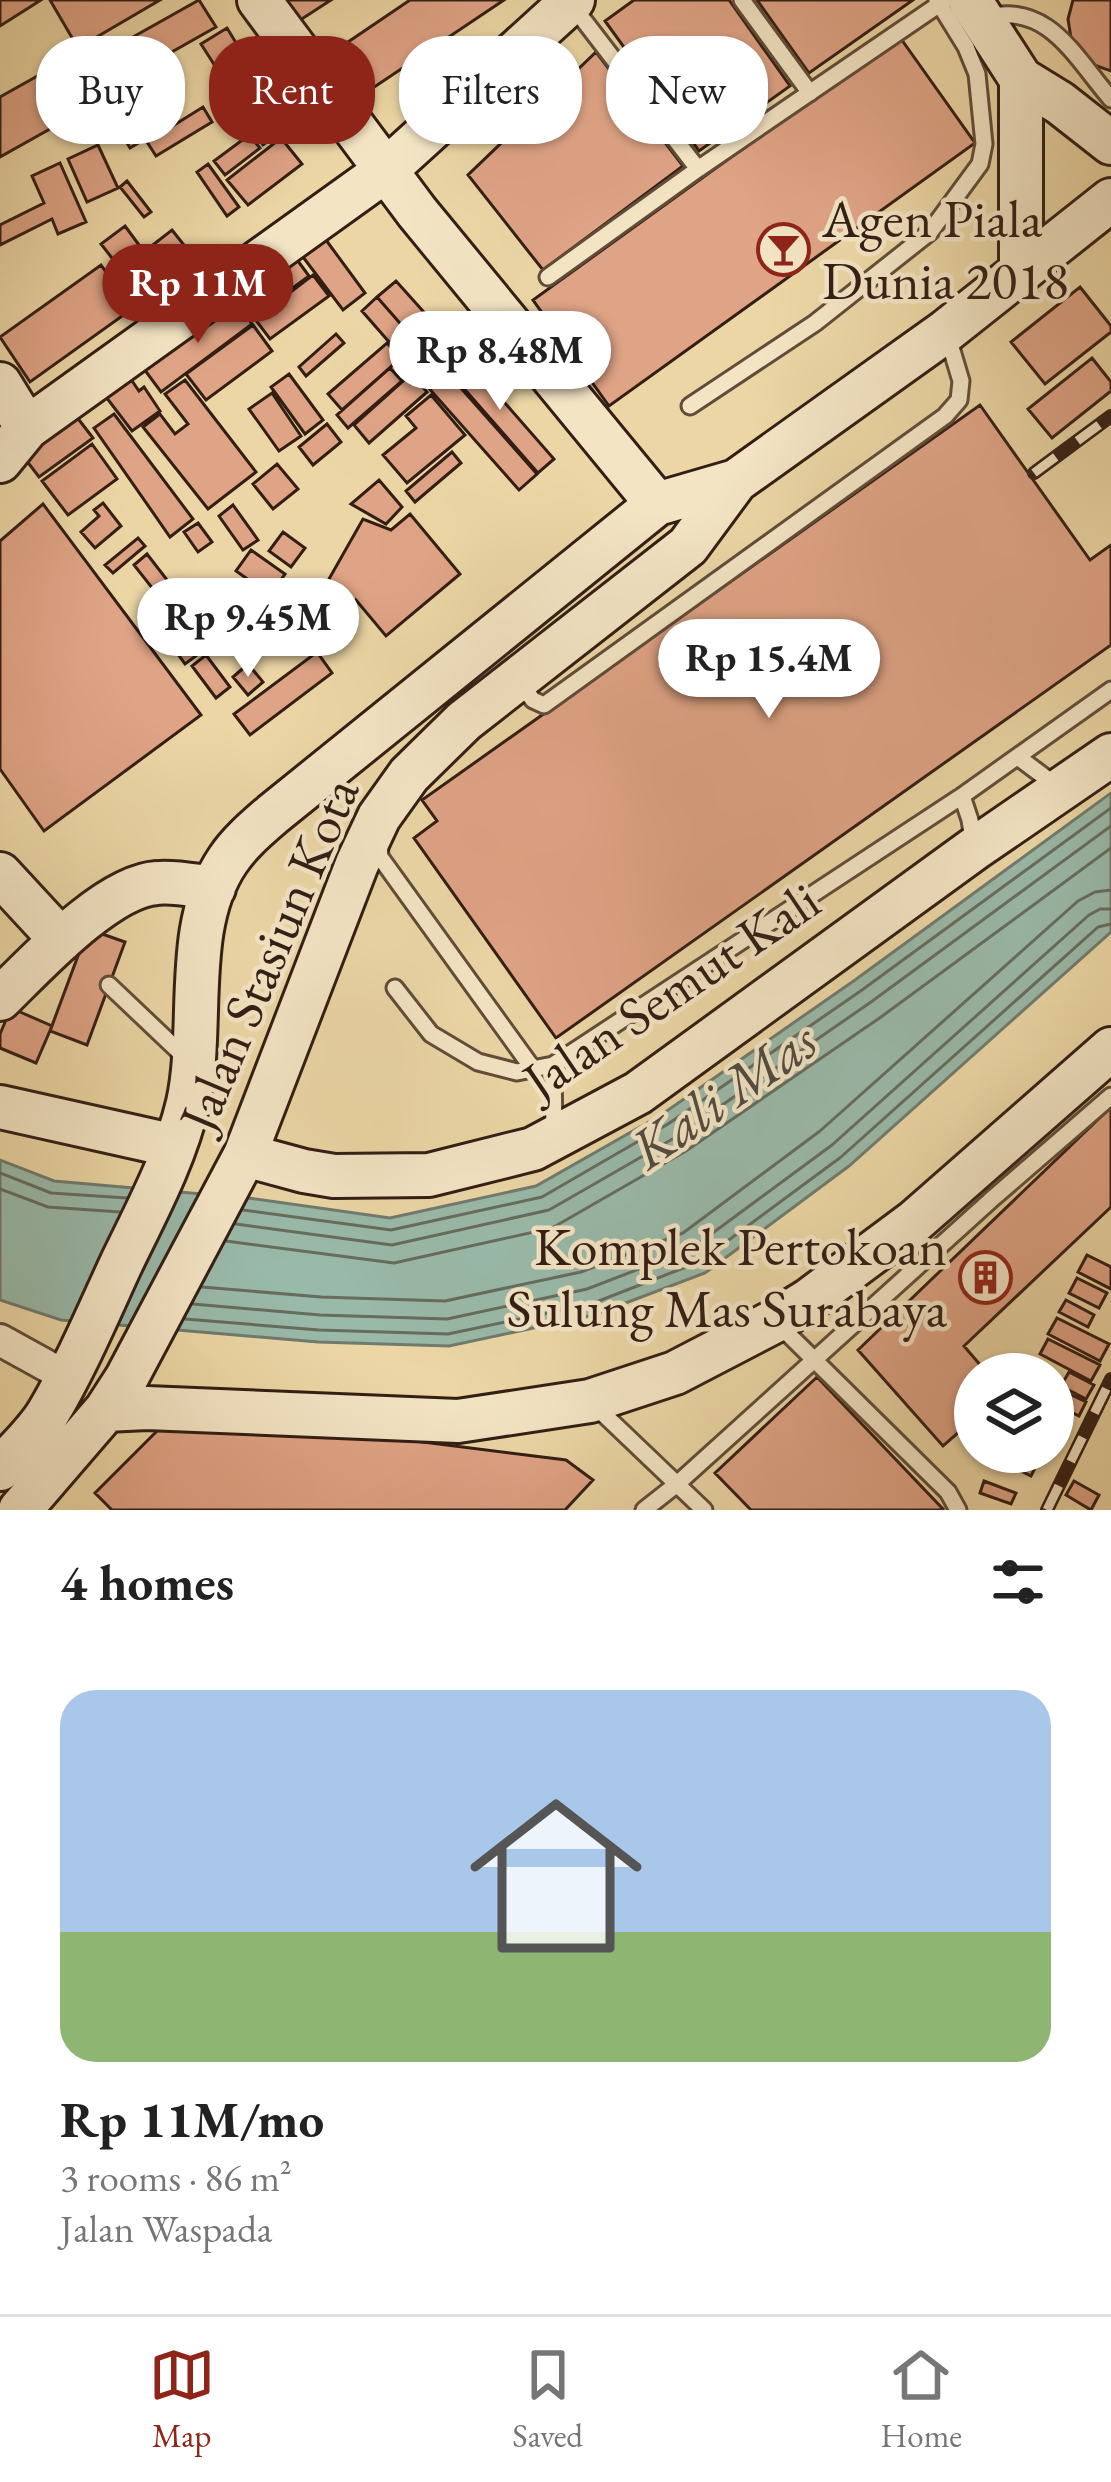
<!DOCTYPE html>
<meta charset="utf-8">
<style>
body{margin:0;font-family:"EB Garamond",serif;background:#f2f2f2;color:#222;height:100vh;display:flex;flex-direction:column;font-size:45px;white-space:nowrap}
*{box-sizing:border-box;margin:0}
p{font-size:39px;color:#767676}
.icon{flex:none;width:66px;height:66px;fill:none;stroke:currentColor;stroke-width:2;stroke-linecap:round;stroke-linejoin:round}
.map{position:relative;height:1510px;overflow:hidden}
.sheet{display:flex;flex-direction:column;background:#fff;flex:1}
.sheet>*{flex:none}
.banner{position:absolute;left:36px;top:36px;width:1041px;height:108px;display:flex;gap:24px}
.tools{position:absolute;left:954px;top:1353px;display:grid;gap:24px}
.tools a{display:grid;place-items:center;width:120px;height:120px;border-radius:50%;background:#fff;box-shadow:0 3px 9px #0004;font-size:60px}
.price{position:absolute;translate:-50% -102px;padding:0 27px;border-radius:42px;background:#fff;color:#222;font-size:39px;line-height:78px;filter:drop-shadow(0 3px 6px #0008)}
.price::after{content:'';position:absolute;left:50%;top:72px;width:36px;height:27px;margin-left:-18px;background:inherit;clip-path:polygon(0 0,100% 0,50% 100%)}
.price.on{background:#8f2418;color:#fff}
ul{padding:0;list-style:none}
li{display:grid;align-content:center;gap:24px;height:636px;padding:0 60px}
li+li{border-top:3px solid #e0e0e0}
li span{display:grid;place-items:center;height:372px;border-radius:36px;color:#555}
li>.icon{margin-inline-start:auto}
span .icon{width:216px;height:216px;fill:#fffc;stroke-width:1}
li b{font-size:51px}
h2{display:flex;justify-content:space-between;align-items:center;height:144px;padding:0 60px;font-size:51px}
.pill{padding:0 42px;border-radius:48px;background:#fff;box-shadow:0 3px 9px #0004;font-size:42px;line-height:108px}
.pill.on{background:#8f2418;color:#fff}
.tab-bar{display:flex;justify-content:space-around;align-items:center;height:168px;border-top:3px solid #e0e0e0;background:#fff;font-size:33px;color:#767676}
.tab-bar a{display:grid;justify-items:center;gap:6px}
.tab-bar .on{color:#8f2418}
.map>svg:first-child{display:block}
.water{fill:#99b9a9;stroke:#707b6e;stroke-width:3}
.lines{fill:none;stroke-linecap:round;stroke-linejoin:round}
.shore{stroke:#666c5f;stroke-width:3}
.building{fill:#dfa385;stroke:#331e15;stroke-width:3}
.lane-casing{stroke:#614c39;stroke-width:21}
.street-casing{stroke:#614c39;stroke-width:36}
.secondary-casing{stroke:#331e15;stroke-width:48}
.lane{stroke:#f3e4c4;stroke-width:15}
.street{stroke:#f3e4c4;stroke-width:30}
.secondary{stroke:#f3e4c4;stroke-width:42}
.rail-casing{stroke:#331e15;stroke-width:14}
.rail{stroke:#f3e4c4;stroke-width:9;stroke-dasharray:27;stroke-linecap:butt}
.labels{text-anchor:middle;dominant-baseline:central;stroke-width:9;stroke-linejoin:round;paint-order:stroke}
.poi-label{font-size:54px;fill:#331e15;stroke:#f3e4c4;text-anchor:start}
.street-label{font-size:54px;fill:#331e15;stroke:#f3e4c4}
.water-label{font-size:57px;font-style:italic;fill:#524c41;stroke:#f3e4c4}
</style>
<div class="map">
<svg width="1111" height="1510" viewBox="0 0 1111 1510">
<rect width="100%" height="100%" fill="#ecd6a5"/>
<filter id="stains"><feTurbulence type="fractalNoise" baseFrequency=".00167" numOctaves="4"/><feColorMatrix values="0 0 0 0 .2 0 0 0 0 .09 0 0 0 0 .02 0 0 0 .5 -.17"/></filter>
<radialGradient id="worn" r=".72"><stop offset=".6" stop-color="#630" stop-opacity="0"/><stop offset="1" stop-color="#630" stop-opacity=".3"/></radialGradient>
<path class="water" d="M 1111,793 L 1111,932 L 849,1166 L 705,1273 L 594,1315 L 449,1346 L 318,1342 L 61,1320 L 0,1300 L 0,1160 L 54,1181 L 248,1198 L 390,1218 L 536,1186 L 661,1115 L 855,980 Z"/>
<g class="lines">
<path class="shore" d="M 0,1173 L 51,1193 L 127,1198
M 0,1189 L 48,1207 L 120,1212
M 243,1210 L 391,1230 L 542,1197 L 668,1124 L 862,990 L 1111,808
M 236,1224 L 392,1245 L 549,1210 L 676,1137 L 871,1002 L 1111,826
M 226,1241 L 394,1263 L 552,1228 L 686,1151 L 881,1017 L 1111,848
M 202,1287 L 321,1297 L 445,1301 L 581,1272 L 683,1233 L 820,1131 L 1078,901 L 1095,892 L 1111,890
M 193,1304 L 320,1315 L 447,1319 L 587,1289 L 691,1249 L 832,1145 L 1089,915 L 1100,909 L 1111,909
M 185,1319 L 319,1330 L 448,1334 L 591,1304 L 699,1262 L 841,1157 L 1098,927 L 1111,924"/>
</g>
<path class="building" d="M 0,0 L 41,0 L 0,26 Z
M 50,0 L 160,0 L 78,48 Z
M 199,0 L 216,27 L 124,79 L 108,51 Z
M 276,0 L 331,0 L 291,26 Z
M 410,0 L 504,0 L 349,104 L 320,61 Z
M 634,0 L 729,0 L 790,86 L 699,151 L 605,21 Z
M 757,0 L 913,0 L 809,73 Z
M 1073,0 L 1111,0 L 1111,71 L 1094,65 L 1080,54 L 1071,38 L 1068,19 Z
M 227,28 L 263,87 L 238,102 L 201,44 Z
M 899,36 L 975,143 L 609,406 L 533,300 Z
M 596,52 L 683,166 L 543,270 L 468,175 Z
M 41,74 L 66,120 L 0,157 L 0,97 Z
M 265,106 L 284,129 L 263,145 L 245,121 Z
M 203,107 L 212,122 L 156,156 L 147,142 Z
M 158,112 L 167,126 L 130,148 L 122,134 Z
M 249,135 L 260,148 L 225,175 L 214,161 Z
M 281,138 L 302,164 L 248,205 L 227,180 Z
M 98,145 L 118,188 L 87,202 L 68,159 Z
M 60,163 L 86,222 L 58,234 L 52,219 L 0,245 L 0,225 L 44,203 L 32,176 Z
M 208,164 L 239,207 L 227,216 L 197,172 Z
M 127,181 L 151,212 L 144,217 L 120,187 Z
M 125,226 L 142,249 L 119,267 L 101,244 Z
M 172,230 L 195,259 L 141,302 L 118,272 Z
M 326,240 L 365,293 L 343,310 L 303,257 Z
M 295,257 L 309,276 L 253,317 L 239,299 Z
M 101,265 L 132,309 L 30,382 L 0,337 Z
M 313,275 L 329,296 L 270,339 L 255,319 Z
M 396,281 L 431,320 L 411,336 L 377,297 Z
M 1080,287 L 1111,326 L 1111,332 L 1045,384 L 1011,342 Z
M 377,297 L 405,329 L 390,343 L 362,311 Z
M 235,301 L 252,324 L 161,392 L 144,369 Z
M 434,322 L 447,336 L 428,352 L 416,338 Z
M 253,325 L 272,351 L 206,400 L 186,374 Z
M 456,330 L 467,342 L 426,379 L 415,367 Z
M 336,334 L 344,343 L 306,376 L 299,367 Z
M 387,343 L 401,358 L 342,410 L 328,394 Z
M 462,354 L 554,459 L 538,473 L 446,368 Z
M 1092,358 L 1111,382 L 1111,391 L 1052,438 L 1028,409 Z
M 390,368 L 402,381 L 348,428 L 337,415 Z
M 444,369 L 537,474 L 519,490 L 426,385 Z
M 289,374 L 323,420 L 305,434 L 271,387 Z
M 411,374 L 427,392 L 369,443 L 354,425 Z
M 128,375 L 139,391 L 144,387 L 160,411 L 132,431 L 103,393 Z
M 185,380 L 256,472 L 208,509 L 143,427 L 160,414 L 175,434 L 188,424 L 165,394 Z
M 272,393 L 301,436 L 279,451 L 249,409 Z
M 431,395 L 465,435 L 407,483 L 383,455 L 416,428 L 406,416 Z
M 980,405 L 1090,560 L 1111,545 L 1111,645 L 556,1038 L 414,838 L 437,821 L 422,800 Z
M 114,414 L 193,519 L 170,537 L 94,428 Z
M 76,416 L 93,438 L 39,477 L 23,456 Z
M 327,424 L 341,442 L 313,465 L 299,447 Z
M 92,444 L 117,479 L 68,515 L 42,481 Z
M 452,452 L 461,463 L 415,502 L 406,491 Z
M 277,464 L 298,489 L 273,509 L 253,484 Z
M 379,480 L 402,507 L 386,524 L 351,504 Z
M 103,503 L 121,526 L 95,548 L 81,532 L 99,516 L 94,510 Z
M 43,504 L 201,715 L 44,831 L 0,769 L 0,541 Z
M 233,505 L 258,540 L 243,550 L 219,516 Z
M 410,514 L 460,574 L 386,636 L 356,600 L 353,605 L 325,586 L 363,519 L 391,530 Z
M 198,523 L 212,542 L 198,552 L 184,532 Z
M 283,532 L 305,548 L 291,567 L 269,551 Z
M 138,538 L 145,546 L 113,573 L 105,565 Z
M 251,550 L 285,574 L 270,595 L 236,571 Z
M 147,554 L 181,598 L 168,608 L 134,565 Z
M 285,581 L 337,618 L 325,635 L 273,598 Z
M 181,603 L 212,644 L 185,664 L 155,623 Z
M 290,613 L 300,628 L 270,650 L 259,635 Z
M 317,652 L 332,673 L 250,735 L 234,714 Z
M 206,655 L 230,687 L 216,698 L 192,666 Z
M 248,664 L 263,682 L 248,695 L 233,677 Z
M 88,929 L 125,942 L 87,1045 L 50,1031 Z
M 11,1008 L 52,1026 L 36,1063 L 0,1048 L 0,1034 Z
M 1111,1107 L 1111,1207 L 964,1346 L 988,1374 L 975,1374 L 975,1418 L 943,1446 L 858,1350 Z
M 1087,1255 L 1111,1267 L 1111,1289 L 1078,1272 Z
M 1077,1278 L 1107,1293 L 1099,1308 L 1069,1293 Z
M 1066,1300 L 1094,1315 L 1088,1327 L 1059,1312 Z
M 1057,1318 L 1109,1344 L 1100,1361 L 1048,1334 Z
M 1048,1339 L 1100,1365 L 1091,1381 L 1040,1354 Z
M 1069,1372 L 1094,1385 L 1086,1399 L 1061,1386 Z
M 817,1377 L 943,1509 L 942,1510 L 751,1510 L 715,1473 Z
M 1057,1388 L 1086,1402 L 1079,1416 L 1053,1403 Z
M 209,1415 L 566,1460 L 593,1480 L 565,1510 L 112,1510 L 95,1493 L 161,1427 Z
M 990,1452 L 1013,1452 L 1037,1464 L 1031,1476 L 989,1455 Z
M 984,1481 L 1016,1493 L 1011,1504 L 980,1493 Z
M 1074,1481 L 1099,1495 L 1091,1510 L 1066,1495 Z"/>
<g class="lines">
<defs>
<path id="lane" d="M 742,0 L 810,93
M 572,5 L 698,169
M 985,18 C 1048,0 1076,59 1111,99
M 548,277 L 698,169 L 944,1
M 690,406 L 815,323 L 930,232 L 980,164 L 984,144 L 977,74 L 966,47 L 937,0
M 519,682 L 533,700 L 544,705 L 945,416 L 959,400 L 961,381 L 947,334
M 1018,757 L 1058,787
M 962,796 L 970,820 L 974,846
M 379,839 L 380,857 L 533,1069
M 109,985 L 188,1060
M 395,988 L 431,1034 L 478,1062 L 517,1072 L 553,1065 L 962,796 L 1111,690
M 553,1065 L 554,1134
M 777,1323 L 948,1492 L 958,1510
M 593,1404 L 704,1510
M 644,1510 L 677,1484 L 992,1199 L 1111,1096"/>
<path id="street" d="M 0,1340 L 67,1377"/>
<path id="secondary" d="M 259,0 L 417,212 L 657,504
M 970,0 L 1021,79 L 1060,103 L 1111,143
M 1021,79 L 1021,271
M 0,384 L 27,428
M 0,461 L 27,428 L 385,171 L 573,0
M 0,874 L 61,940
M 0,999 C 35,965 107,886 157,883 C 175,881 196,886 214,888
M 0,1107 L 175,1146
M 245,1155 L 304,1171 L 334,1176 L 429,1175 L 533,1149 L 638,1093 L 974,849 L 1111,755
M 106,1410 L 147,1408 L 458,1421 L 590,1401 L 675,1373 L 775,1321 L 809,1300 L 915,1221 L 1111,1049
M 0,1469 C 16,1451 36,1433 48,1413 C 76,1366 98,1314 121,1264 C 146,1212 175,1159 188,1103 C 205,1026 182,927 228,860 C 240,842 257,828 273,814 L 657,504 L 736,481
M 20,1510 L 106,1410 L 126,1379 L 245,1155 L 357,864 L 379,817 L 409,775 L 464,721 L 688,546 L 736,481 L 946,331 L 1111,200"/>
</defs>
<use href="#lane" class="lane-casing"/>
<use href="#street" class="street-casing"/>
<use href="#secondary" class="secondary-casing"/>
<use href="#lane" class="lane"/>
<use href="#street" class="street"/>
<use href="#secondary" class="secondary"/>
<defs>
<path id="rail" d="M 1034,473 L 1111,416
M 1047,1510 L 1111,1379"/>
</defs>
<use href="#rail" class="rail-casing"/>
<use href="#rail" class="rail"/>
</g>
<defs>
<symbol id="bar-ring" viewBox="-11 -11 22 22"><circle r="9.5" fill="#f3e4c4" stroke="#8f2418" stroke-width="1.5"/><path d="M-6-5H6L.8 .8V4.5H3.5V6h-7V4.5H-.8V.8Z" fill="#8f2418"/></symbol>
<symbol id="building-ring" viewBox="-11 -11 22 22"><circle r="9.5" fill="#f3e4c4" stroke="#8f2418" stroke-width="1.5"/><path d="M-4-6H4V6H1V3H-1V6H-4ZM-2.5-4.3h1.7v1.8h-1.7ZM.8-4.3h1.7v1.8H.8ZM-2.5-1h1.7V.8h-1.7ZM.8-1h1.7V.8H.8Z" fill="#8f2418"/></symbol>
</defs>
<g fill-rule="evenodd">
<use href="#bar-ring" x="754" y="220" width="59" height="59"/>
<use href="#building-ring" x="956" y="1248" width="59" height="59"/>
</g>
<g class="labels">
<g class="poi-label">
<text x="822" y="218">Agen Piala<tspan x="822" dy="62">Dunia 2018</tspan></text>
<text x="947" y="1246" text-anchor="end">Komplek Pertokoan<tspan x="947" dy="62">Sulung Mas Surabaya</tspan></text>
</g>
<g class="street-label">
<text transform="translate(268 954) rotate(-67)">Jalan Stasiun Kota</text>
<text transform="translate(671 990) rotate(-34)">Jalan Semut Kali</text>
</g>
<g class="water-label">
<text transform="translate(723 1094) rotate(-35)">Kali Mas</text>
</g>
</g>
<rect width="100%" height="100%" filter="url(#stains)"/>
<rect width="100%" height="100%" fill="url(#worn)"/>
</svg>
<div class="tools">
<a><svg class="icon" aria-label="layers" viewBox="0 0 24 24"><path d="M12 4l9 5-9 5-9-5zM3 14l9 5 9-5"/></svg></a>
</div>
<b class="price on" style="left:198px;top:346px">Rp 11M</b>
<b class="price" style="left:500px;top:413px">Rp 8.48M</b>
<b class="price" style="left:248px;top:680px">Rp 9.45M</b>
<b class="price" style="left:769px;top:721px">Rp 15.4M</b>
<div class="banner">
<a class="pill">Buy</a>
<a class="pill on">Rent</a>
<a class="pill">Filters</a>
<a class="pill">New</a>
</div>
</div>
<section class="sheet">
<h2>4 homes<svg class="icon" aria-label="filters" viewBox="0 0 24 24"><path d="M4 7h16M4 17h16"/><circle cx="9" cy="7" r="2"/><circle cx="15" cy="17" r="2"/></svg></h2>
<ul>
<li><span style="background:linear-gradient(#a9c7e8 65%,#8fb573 0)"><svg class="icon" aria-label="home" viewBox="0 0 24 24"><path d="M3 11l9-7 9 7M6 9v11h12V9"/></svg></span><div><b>Rp 11M/mo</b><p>3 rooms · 86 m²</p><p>Jalan Waspada</p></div></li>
</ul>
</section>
<nav class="tab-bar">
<a class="on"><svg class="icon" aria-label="map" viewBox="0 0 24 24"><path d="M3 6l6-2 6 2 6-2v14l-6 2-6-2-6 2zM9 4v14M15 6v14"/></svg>Map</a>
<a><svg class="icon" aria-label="saved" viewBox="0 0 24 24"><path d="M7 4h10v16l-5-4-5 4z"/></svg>Saved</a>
<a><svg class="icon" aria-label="home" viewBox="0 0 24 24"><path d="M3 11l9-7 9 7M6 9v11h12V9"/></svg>Home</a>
</nav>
